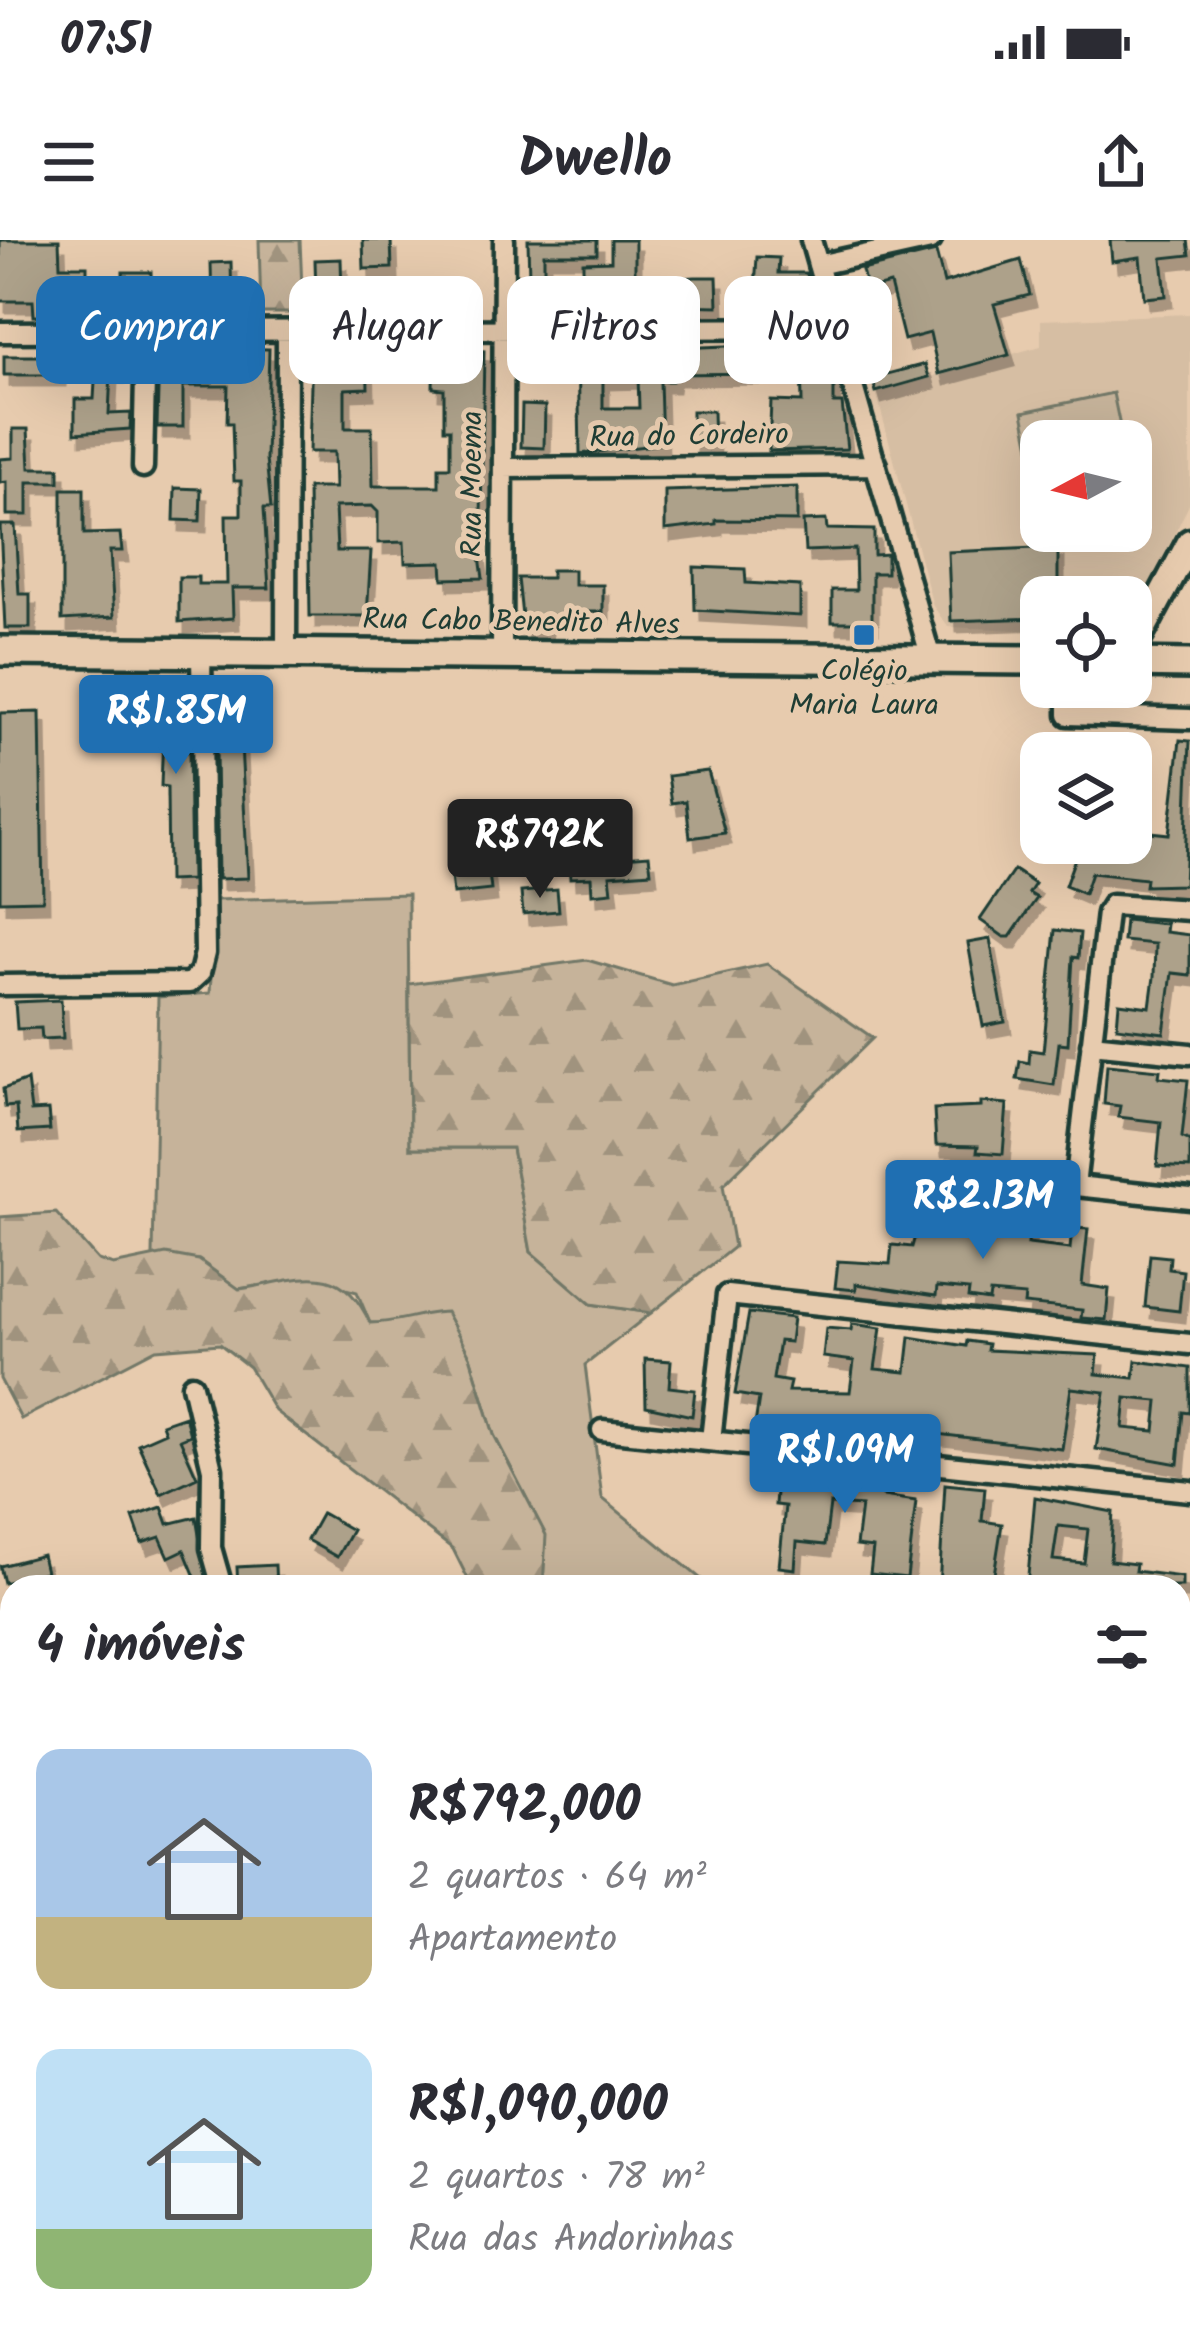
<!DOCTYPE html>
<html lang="pt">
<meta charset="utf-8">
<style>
body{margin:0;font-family:Kalam,sans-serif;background:#f2f2f3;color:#2b2b33;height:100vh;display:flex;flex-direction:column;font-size:45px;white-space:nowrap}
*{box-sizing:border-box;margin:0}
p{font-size:39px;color:#7c7c81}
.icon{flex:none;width:66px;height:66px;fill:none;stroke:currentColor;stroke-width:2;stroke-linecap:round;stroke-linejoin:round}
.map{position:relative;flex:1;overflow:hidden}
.details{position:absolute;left:0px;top:1335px;width:1191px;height:768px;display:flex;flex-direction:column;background:#fff;border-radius:36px 36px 0 0;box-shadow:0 12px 48px #0002}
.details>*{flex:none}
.guide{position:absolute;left:36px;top:36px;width:1119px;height:108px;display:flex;gap:24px}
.needle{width:78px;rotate:263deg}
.tools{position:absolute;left:1020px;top:180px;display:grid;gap:24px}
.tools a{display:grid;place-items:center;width:132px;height:132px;border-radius:24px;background:#fff;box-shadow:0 12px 48px #0002;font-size:60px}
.price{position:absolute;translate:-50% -102px;padding:0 27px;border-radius:12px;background:#1f6fb2;color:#fff;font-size:39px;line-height:78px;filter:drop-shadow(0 3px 6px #0008)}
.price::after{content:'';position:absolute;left:50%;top:72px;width:36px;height:27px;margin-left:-18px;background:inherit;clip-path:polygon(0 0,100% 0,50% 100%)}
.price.on{background:#222;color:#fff}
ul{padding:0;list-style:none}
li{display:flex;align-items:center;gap:36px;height:300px;padding:0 36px}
li span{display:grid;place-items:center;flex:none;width:336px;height:240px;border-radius:24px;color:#555}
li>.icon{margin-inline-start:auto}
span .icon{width:144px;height:144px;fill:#fffc;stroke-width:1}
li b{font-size:51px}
h2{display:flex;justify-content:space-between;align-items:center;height:144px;padding:0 36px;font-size:51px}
.tag{padding:0 42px;border-radius:24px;background:#fff;box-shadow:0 12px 48px #0002;font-size:42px;line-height:108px}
.tag.on{background:#1f6fb2;color:#fff}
.status{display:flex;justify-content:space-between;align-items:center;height:84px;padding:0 60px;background:#fff;direction:ltr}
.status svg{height:33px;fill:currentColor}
header{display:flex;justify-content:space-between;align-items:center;height:156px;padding:0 36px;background:#fff;font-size:54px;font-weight:700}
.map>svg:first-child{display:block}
.built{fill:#d6bea3;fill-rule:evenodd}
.grass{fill:#c6b39a;stroke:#727867;stroke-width:3}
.forest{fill:url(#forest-firs);stroke:#727867;stroke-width:3}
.building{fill:#ada18a;stroke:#1f3d34;stroke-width:3;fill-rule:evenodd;filter:url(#shadow)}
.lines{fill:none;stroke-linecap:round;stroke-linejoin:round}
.street-casing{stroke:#1f3d34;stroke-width:27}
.secondary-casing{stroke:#1f3d34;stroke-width:33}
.primary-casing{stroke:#1f3d34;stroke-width:36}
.street{stroke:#e7cbae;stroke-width:18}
.secondary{stroke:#e7cbae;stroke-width:24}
.primary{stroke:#e7cbae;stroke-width:27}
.poi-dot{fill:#1f6fb2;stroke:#e7cbae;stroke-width:4.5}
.labels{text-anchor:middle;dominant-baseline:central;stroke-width:10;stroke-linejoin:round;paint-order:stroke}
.street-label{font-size:30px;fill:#1f3d34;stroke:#e7cbae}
.poi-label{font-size:30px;fill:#1f3d34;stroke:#e7cbae}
</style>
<div class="status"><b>07:51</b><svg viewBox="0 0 49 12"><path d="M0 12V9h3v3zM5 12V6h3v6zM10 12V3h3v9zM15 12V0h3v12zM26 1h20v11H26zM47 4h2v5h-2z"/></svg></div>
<header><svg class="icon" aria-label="menu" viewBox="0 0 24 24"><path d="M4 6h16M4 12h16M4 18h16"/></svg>Dwello<svg class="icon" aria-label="share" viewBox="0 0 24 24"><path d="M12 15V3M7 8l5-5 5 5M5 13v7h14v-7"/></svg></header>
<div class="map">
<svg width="1190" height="2103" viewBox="0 0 1190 2103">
<defs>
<pattern id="forest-firs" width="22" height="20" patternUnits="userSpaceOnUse" patternTransform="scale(3)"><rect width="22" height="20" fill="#c6b39a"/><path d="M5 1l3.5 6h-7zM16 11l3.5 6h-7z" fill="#a0937e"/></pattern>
<filter id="shadow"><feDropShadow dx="6" dy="11" stdDeviation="0" flood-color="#0004"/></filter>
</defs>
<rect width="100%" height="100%" fill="#e7cbae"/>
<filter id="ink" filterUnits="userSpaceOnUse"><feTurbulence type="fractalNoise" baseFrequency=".00833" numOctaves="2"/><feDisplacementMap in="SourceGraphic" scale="24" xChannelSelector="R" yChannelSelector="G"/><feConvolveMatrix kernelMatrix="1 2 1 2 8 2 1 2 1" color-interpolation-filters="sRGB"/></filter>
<g filter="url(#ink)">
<path class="built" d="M 1190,74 L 1190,263 L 1131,380 L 1131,357 L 1041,357 L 1041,391 L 948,387 L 933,366 L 876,152 L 1041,106 L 1041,80 ZM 1041,201 L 1131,201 L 1131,291 L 1041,291 Z"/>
<path class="grass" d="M 1113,153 L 1123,201 L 1041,201 L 1041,225 L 1034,227 L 1023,172 Z
M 408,654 L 410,908 L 512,908 L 531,1012 L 591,1064 L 651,1073 L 585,1125 L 602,1258 L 711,1347 L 543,1347 L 545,1294 L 494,1195 L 470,1116 L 397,1083 L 370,1083 L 357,1052 L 309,1039 L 238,1049 L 198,1020 L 153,1016 L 158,757 L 210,753 L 216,660 Z"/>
<path class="forest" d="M 259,0 L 300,0 L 303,73 L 261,73 Z
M 587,720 L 672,745 L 767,724 L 873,798 L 723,945 L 734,1007 L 651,1073 L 591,1064 L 531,1012 L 512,908 L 410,908 L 409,744 Z
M 56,973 L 98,1020 L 113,1025 L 166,1014 L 199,1020 L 239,1049 C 301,1040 340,1017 370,1083 C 398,1083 417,1073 446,1072 L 470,1116 L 494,1195 L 546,1295 L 543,1347 L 472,1347 L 453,1309 L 275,1171 L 249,1127 L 220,1104 L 156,1109 L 21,1179 L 0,1139 L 0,977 Z
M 1179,1616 L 1190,1624 L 1190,2103 L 811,2103 L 807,2091 L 1179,2091 Z
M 545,2091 L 708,2091 L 718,2103 L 559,2103 Z"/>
<path class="building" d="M 0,0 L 59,0 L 60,26 L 87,26 L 87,67 L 48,67 L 48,76 L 34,76 L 33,61 L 0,61 Z
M 363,0 L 391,0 L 392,28 L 364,29 Z
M 528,0 L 597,0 L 597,14 L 544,14 L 544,65 L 521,65 L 521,38 L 529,38 Z
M 611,0 L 635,0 L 635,61 L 583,65 L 583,22 L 611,21 Z
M 1110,0 L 1188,0 L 1190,15 L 1162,18 L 1166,56 L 1144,58 L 1140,17 L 1112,21 Z
M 936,12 L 944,43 L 1021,20 L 1030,55 L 994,64 L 1009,115 L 939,134 L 930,93 L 904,100 L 890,44 L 867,50 L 862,30 Z
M 757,17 L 779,18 L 778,33 L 806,33 L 812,64 L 754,65 Z
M 341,19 L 342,52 L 316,53 L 315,20 Z
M 231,22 L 232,66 L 212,66 L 211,23 Z
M 123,32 L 151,32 L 152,70 L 124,70 Z
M 695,37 L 717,37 L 718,66 L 671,65 L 672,39 Z
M 826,102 L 827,132 L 834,132 L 834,163 L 842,163 L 847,209 L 769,211 L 771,161 L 802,162 L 801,123 L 771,123 L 771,133 L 673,134 L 672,141 L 660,141 L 662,204 L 580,214 L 578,112 ZM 603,138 L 638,137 L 639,168 L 603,168 Z
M 434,107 L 484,111 L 481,279 L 475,279 L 483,338 L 443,339 L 442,322 L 405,323 L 404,302 L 378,303 L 378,272 L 372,266 L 335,267 L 337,311 L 371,311 L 367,376 L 310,376 L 308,248 L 335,248 L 334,212 L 309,212 L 312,110 L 367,111 L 368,148 L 345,149 L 345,188 L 372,188 L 373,246 L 439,246 L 439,227 L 450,227 L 450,189 L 444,189 L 444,149 L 433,148 Z
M 208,108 L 269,109 L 266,219 L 271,268 L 264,268 L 269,348 L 232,348 L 233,378 L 179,382 L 179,337 L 198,337 L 198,344 L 227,344 L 226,275 L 241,275 L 241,241 L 234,241 L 232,183 L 227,183 L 228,146 L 183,146 L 183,187 L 157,187 L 159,111 Z
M 64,109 L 132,109 L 132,132 L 111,132 L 109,174 L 131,173 L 130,189 L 75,193 L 75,159 L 94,159 L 96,125 L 64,125 Z
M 4,116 L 60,116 L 60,135 L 4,135 Z
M 925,124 L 929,137 L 876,152 L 872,138 Z
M 522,165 L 545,166 L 544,208 L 521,207 Z
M 692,171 L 713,171 L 714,205 L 692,205 Z
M 13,189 L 28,189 L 30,228 L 59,228 L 59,242 L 28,242 L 28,275 L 7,275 L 7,242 L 0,243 L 0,219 L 13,218 Z
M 797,247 L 797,281 L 716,280 L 716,284 L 665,290 L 665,251 Z
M 175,248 L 201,249 L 200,281 L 174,280 Z
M 62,249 L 84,249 L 84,294 L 120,293 L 122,311 L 110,311 L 114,377 L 62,380 Z
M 826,280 L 827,289 L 874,290 L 874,315 L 887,314 L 887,333 L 872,333 L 872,382 L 832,382 L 832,350 L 856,350 L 855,309 L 805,311 L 803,281 Z
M 0,285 L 15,285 L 19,354 L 30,354 L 30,388 L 5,388 Z
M 1058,307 L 1058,357 L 1041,357 L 1041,378 L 951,381 L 948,312 Z
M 694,327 L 745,329 L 746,343 L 800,346 L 800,376 L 695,370 Z
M 551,330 L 574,330 L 574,345 L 603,345 L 603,372 L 570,372 L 570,377 L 546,377 L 546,386 L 523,386 L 518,338 L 551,338 Z
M 188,445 L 191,640 L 168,641 L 167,547 L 161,546 L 164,469 L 156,469 L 155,446 Z
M 215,447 L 238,447 L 248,638 L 218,639 Z
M 40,472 L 43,660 L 0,661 L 0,473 Z
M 1180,500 L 1190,501 L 1184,645 L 1145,646 L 1146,639 L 1091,633 L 1084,654 L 1065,646 L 1078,610 L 1094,616 L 1095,603 L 1131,603 L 1131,590 L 1169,594 Z
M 708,531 L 725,593 L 690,598 L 686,561 L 672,563 L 668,536 Z
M 487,614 L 491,650 L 453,654 L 449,618 Z
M 649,615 L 651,632 L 610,635 L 612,652 L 592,654 L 591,637 L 570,638 L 569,621 Z
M 1014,630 L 1035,644 L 1029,653 L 1037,658 L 1010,697 L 1004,697 L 980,680 Z
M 557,649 L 559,671 L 523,674 L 521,652 Z
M 1125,680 L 1166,684 L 1165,692 L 1190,695 L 1190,735 L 1172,733 L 1164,793 L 1117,787 L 1119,763 L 1150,767 L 1154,737 L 1155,704 L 1123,701 Z
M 1055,690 L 1080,693 L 1078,718 L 1073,717 L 1068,804 L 1059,803 L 1054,845 L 1017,839 L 1020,821 L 1029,823 L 1030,810 L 1043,812 Z
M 990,699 L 1005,782 L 983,786 L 968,703 Z
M 61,760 L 63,798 L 42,799 L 41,788 L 17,789 L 15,762 Z
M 1107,825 L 1160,830 L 1159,837 L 1188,840 L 1182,897 L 1190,901 L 1190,928 L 1157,926 L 1161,882 L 1118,877 L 1120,866 L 1104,864 Z
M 27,840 L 31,871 L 48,870 L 50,890 L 18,892 L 16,866 L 5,867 L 3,849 Z
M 981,862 L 1007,864 L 1003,914 L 977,912 L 978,906 L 936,905 L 934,869 L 981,867 Z
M 956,954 L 977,956 L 973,996 L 1005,999 L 1009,961 L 1032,964 L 1028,1004 L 1070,1009 L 1072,988 L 1088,989 L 1082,1045 L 1109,1049 L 1106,1080 L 1081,1078 L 1082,1070 L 1024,1064 L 1025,1056 L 990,1053 L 989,1061 L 968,1058 L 969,1050 L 937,1047 L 936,1056 L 856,1044 L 856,1050 L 835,1048 L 838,1021 L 890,1024 L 892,1005 L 912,1007 L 926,956 L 954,963 Z
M 1150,1015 L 1170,1017 L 1169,1029 L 1183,1031 L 1179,1071 L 1145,1067 Z
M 749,1073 L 793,1078 L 790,1102 L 779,1101 L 773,1139 L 790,1142 L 788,1151 L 850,1152 L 854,1121 L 823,1117 L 826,1088 L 851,1090 L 852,1084 L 881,1088 L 875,1129 L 906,1132 L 910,1097 L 966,1106 L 967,1101 L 988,1104 L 987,1110 L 1098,1115 L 1096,1134 L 1134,1138 L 1136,1121 L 1190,1128 L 1190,1173 L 1183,1172 L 1178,1224 L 1096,1209 L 1105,1152 L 1071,1148 L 1062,1209 L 811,1179 L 810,1186 L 784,1183 L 783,1189 L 755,1185 L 759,1158 L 735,1154 ZM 1126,1158 L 1158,1161 L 1155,1191 L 1123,1188 Z
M 645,1119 L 671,1121 L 669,1147 L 695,1150 L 692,1176 L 646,1166 Z
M 185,1176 L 190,1195 L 180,1199 L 197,1237 L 161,1254 L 138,1204 L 165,1192 L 162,1184 Z
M 778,1226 L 885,1238 L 883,1256 L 916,1261 L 907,1338 L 870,1334 L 873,1308 L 856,1306 L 861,1266 L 830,1264 L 825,1305 L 797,1302 L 795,1329 L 779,1327 L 785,1266 L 775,1265 Z
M 945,1244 L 985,1248 L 982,1281 L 1002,1284 L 992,1347 L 939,1347 Z
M 1035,1257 L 1113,1272 L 1110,1321 L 1136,1324 L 1135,1331 L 1182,1337 L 1182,1347 L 1027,1347 ZM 1058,1286 L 1088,1289 L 1084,1323 L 1053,1320 Z
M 162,1267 L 168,1284 L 196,1277 L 207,1343 L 198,1344 L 184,1310 L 169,1317 L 160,1297 L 142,1303 L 133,1277 Z
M 322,1273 L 352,1290 L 337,1317 L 307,1300 Z
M 42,1315 L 46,1332 L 4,1343 L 0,1326 Z
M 275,1325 L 276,1346 L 238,1347 L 237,1327 Z"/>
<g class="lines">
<defs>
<path id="street" d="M 811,0 L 932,422
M 818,25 L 931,0
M 0,92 L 837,88
M 143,227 L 146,93
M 503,228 L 876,225
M 286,413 L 287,91
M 502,416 L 504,0
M 1068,447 L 1068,475 L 1190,479
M 0,745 L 189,743 L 200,733 L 205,713 L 201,412
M 1091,804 L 1190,814
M 952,933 L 1190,958
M 1075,946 L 1107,673 L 1112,665 L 1190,670
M 192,1145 L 212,1229 L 211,1308 L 222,1347
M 602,1190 L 1190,1251
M 711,1200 L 727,1055 L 1190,1104
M 1179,1395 L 1190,1396
M 0,1546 L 12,1540
M 0,1832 L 12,1816"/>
<path id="secondary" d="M 1131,412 L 1190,302"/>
<path id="primary" d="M 0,411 L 1041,420
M 1131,423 L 1190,424"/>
</defs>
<use href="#street" class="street-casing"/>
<use href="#secondary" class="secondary-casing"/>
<use href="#primary" class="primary-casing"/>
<use href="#street" class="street"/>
<use href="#secondary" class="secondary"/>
<use href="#primary" class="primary"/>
</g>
</g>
<rect class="poi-dot" x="852" y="383" width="24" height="24" rx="6"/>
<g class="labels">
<g class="street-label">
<text transform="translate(689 197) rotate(-1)">Rua do Cordeiro</text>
<text transform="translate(473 244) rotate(-90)">Rua Moema</text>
<text transform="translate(521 383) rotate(1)">Rua Cabo Benedito Alves</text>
</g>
<g class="poi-label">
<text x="864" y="432">Colégio<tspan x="864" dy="34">Maria Laura</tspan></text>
</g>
</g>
</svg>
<div class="tools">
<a><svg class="needle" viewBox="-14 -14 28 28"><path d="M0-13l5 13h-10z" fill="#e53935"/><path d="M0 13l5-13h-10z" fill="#7c7c81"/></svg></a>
<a><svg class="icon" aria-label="locate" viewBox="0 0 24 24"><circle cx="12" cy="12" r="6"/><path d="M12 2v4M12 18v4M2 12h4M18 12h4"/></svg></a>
<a><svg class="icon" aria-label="layers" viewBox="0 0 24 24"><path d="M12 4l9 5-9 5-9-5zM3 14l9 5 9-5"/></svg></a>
</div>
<b class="price" style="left:176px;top:537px">R$1.85M</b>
<b class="price on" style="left:540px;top:661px">R$792K</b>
<b class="price" style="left:983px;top:1022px">R$2.13M</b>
<b class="price" style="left:845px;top:1276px">R$1.09M</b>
<div class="guide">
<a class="tag on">Comprar</a>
<a class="tag">Alugar</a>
<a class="tag">Filtros</a>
<a class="tag">Novo</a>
</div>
<section class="details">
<h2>4 imóveis<svg class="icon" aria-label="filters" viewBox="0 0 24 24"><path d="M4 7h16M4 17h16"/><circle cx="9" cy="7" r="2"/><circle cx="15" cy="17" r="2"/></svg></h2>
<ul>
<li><span style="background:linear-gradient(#a9c7e8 70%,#c2b280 0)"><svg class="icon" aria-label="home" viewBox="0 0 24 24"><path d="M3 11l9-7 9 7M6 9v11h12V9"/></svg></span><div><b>R$792,000</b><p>2 quartos · 64 m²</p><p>Apartamento</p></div></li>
<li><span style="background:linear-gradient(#bfe0f5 75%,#8fb573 0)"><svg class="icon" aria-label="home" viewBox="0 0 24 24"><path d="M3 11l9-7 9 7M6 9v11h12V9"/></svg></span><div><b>R$1,090,000</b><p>2 quartos · 78 m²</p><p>Rua das Andorinhas</p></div></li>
</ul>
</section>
</div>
